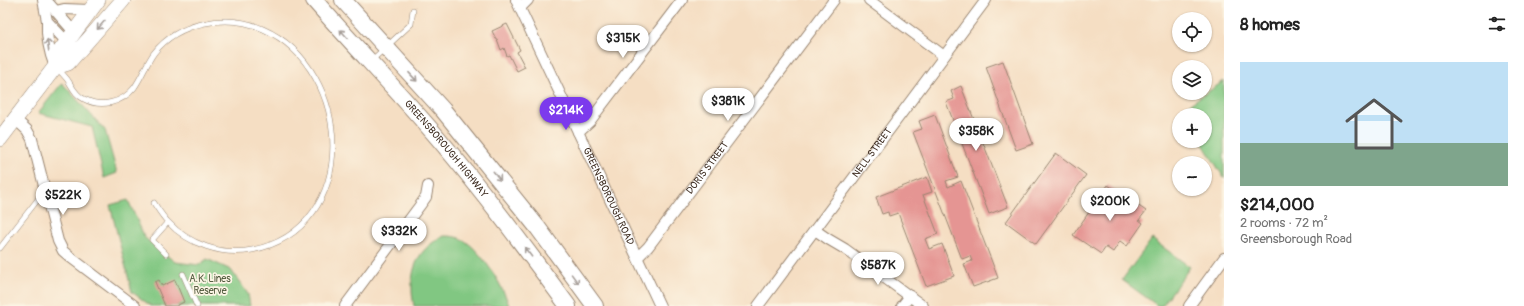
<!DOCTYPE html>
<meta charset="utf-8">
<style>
body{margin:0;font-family:Pangolin,sans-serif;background:#f6f6f6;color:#222;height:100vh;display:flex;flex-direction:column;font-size:15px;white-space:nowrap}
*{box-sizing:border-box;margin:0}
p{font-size:13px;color:#767676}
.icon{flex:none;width:22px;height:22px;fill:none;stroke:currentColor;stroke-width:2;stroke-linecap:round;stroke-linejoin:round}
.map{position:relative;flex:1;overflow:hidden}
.details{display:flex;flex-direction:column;background:#fff;width:300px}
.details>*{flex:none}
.controls{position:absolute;left:1172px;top:12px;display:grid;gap:8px}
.controls a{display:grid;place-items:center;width:40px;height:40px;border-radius:50%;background:#fff;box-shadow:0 1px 3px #0004;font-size:20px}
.price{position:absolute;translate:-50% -34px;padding:0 9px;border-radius:14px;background:#fff;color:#222;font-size:13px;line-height:26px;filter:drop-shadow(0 1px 2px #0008)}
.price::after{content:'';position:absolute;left:50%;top:24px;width:12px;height:9px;margin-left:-6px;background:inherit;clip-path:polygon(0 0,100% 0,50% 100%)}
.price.selected{background:#7c3aed;color:#fff}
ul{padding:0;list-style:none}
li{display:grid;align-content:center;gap:8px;height:212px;padding:0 16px}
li+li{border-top:1px solid #e0e0e0}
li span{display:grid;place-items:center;height:124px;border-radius:0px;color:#555}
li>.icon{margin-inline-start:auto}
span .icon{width:72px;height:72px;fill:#fffc;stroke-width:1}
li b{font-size:17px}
h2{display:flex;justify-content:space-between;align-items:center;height:48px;padding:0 16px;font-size:17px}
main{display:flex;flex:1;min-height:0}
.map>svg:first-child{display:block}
.green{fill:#81c782;stroke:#5e7850}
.building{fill:#e59593}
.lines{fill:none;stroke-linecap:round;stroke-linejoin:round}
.service-casing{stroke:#988470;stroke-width:6}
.minor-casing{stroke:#988470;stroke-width:12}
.primary-casing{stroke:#988470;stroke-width:16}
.trunk-casing{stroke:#988470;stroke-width:18}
.service{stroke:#fff;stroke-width:5}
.minor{stroke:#fff;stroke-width:10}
.primary{stroke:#fff;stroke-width:15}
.trunk{stroke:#fff;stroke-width:16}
.oneway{stroke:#a79f9a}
.labels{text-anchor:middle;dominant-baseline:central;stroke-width:3.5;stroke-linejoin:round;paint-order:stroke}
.street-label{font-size:10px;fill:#3b2a1e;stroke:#fcf5e5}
.park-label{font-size:10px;fill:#50593c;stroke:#fcf5e5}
</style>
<main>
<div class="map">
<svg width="1224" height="306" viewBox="0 0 1224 306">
<rect width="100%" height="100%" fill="#fcf5e5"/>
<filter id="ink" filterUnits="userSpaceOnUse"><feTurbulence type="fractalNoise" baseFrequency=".025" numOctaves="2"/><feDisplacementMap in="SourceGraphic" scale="8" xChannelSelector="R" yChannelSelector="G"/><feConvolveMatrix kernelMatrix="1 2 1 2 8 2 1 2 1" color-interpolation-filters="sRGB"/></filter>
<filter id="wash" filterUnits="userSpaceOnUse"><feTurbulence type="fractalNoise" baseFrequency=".012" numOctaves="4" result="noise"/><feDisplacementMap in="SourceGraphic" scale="16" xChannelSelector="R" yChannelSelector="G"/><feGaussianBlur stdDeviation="0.9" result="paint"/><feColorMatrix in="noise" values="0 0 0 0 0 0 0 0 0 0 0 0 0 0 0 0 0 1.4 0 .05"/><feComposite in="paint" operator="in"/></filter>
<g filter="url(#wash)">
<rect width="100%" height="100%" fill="#f5dec3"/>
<path class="green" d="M 1224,81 L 1224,178 L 1201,141 L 1205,141 L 1205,115 L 1184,115 L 1181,110 Z
M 62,83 L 105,130 L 117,173 L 104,178 L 92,127 L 38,113 Z
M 128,200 L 145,238 L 175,262 L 199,265 L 207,259 L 231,270 L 248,294 L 250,306 L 151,306 L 132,292 L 110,205 Z
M 444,236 C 452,236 459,237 465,241 C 482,252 504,287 509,306 L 414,306 C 408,275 414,250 444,236 Z
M 1152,239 L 1190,267 L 1162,306 L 1158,306 L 1122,280 Z"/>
<g id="blocks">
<path class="building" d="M 507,24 L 520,50 L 517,52 L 525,67 L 517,71 L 509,55 L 507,56 L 504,48 L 501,50 L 497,39 L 496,39 L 492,31 Z
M 1003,61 L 1033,144 L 1016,150 L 986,67 Z
M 961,86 L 1008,207 L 989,214 L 946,102 L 954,99 L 951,91 Z
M 935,115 L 958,177 L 946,181 L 948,187 L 961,181 L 998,278 L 973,287 L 964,264 L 972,261 L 970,256 L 962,259 L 913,132 L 922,129 L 919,121 Z
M 1056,153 L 1086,175 L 1036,244 L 1006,222 Z
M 927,177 L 932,192 L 923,195 L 938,234 L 925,239 L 929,249 L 942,244 L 954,276 L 926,286 L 898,213 L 889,216 L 888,212 L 882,214 L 876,197 Z
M 1108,185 L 1146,211 L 1139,220 L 1143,223 L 1127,246 L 1120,241 L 1113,252 L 1106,247 L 1101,254 L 1073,235 Z
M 159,280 L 162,286 L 175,280 L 184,302 L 176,306 L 165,306 L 155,282 Z"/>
</g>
</g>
<g filter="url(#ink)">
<use href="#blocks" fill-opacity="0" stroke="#988470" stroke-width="1"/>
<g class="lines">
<defs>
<path id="service" d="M 371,61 L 411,24 L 413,10
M 57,69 C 61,72 64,75 67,79 C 72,86 75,95 84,99 C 101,108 122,103 134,88 C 142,77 146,64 154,53 C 178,22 227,13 263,29 C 354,69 362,229 252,250 C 222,256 188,244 168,222 C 162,216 158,209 154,203
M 0,248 L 39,198 L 46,193
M 166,254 L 152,240 L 168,222
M 183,274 L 197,306"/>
<g id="minor">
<path d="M 43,0 L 47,21 L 66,41"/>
<path d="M 46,0 L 74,32"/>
<path id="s1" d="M 516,0 L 660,306"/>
<path d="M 869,0 L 944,56"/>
<path d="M 520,8 L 528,0"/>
<path d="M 56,11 L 64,9 L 90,10"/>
<path d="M 47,21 C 46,38 49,52 55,67"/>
<path d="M 15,119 L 27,130 L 32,139 L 58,241 L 63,251 L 70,257 L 135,306"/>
<path d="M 578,132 L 590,121 L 599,109 L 682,0"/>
<path d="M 815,230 L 828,239 L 845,249 L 923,306"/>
<path id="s2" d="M 638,257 L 648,247 L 834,0"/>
<path d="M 345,306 L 421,204 L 426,197 L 428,186"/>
<path id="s3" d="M 758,306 L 986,0"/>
<path d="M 902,306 L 910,296"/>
<path d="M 1189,306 L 1224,258"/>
</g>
<path id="primary" d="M 55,67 L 68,63 L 123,0
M 0,139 L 55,67 L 58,54 L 98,0"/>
<g id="trunk">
<path id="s4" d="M 314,0 C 355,47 398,91 438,138 C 484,192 526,249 568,306"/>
<path d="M 343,0 L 443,110 L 538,228 L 595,306"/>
</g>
</defs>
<use href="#service" class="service-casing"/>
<use href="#minor" class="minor-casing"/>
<use href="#primary" class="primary-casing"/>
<use href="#trunk" class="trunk-casing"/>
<use href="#service" class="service"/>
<use href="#minor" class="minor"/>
<use href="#primary" class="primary"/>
<use href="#trunk" class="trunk"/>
</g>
<defs><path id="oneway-shaft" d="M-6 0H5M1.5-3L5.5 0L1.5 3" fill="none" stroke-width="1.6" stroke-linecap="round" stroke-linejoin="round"/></defs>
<g class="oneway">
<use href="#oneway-shaft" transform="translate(101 25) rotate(131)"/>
<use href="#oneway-shaft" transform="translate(344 34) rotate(-132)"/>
<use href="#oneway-shaft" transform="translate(48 45) rotate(-97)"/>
<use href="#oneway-shaft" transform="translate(413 77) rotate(47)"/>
<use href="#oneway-shaft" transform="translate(497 176) rotate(51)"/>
<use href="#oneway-shaft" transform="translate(528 252) rotate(-127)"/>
<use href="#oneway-shaft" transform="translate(575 279) rotate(54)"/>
</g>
</g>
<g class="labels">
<g class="street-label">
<text stroke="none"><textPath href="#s4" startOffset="199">GREENSBOROUGH HIGHWAY</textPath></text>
<text stroke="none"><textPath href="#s3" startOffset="191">NELL STREET</textPath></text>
<text stroke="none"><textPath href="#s2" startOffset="113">DORIS STREET</textPath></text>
<text stroke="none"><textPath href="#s1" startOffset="217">GREENSBOROUGH ROAD</textPath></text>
</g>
<g class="park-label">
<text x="210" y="279">A.K. Lines<tspan x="210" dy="12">Reserve</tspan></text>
</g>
</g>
</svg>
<div class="controls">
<a><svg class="icon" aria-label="locate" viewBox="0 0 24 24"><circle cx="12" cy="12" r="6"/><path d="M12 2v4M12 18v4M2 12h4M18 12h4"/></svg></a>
<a><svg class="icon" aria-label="layers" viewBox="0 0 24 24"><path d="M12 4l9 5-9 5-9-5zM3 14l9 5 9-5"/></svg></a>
<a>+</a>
<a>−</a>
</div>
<b class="price" style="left:623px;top:59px">$315K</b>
<b class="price" style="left:728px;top:122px">$381K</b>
<b class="price selected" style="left:566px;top:131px">$214K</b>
<b class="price" style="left:976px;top:152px">$358K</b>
<b class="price" style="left:63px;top:216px">$522K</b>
<b class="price" style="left:1110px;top:222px">$200K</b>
<b class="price" style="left:399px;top:252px">$332K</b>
<b class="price" style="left:878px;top:286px">$587K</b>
</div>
<section class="details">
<h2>8 homes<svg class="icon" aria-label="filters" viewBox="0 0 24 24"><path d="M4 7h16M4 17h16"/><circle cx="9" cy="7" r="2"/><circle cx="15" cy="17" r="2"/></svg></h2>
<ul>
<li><span style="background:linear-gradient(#bfe0f5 65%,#7fa58c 0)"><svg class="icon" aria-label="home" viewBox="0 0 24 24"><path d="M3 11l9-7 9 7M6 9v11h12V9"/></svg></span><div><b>$214,000</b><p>2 rooms · 72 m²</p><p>Greensborough Road</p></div></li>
</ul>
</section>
</main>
